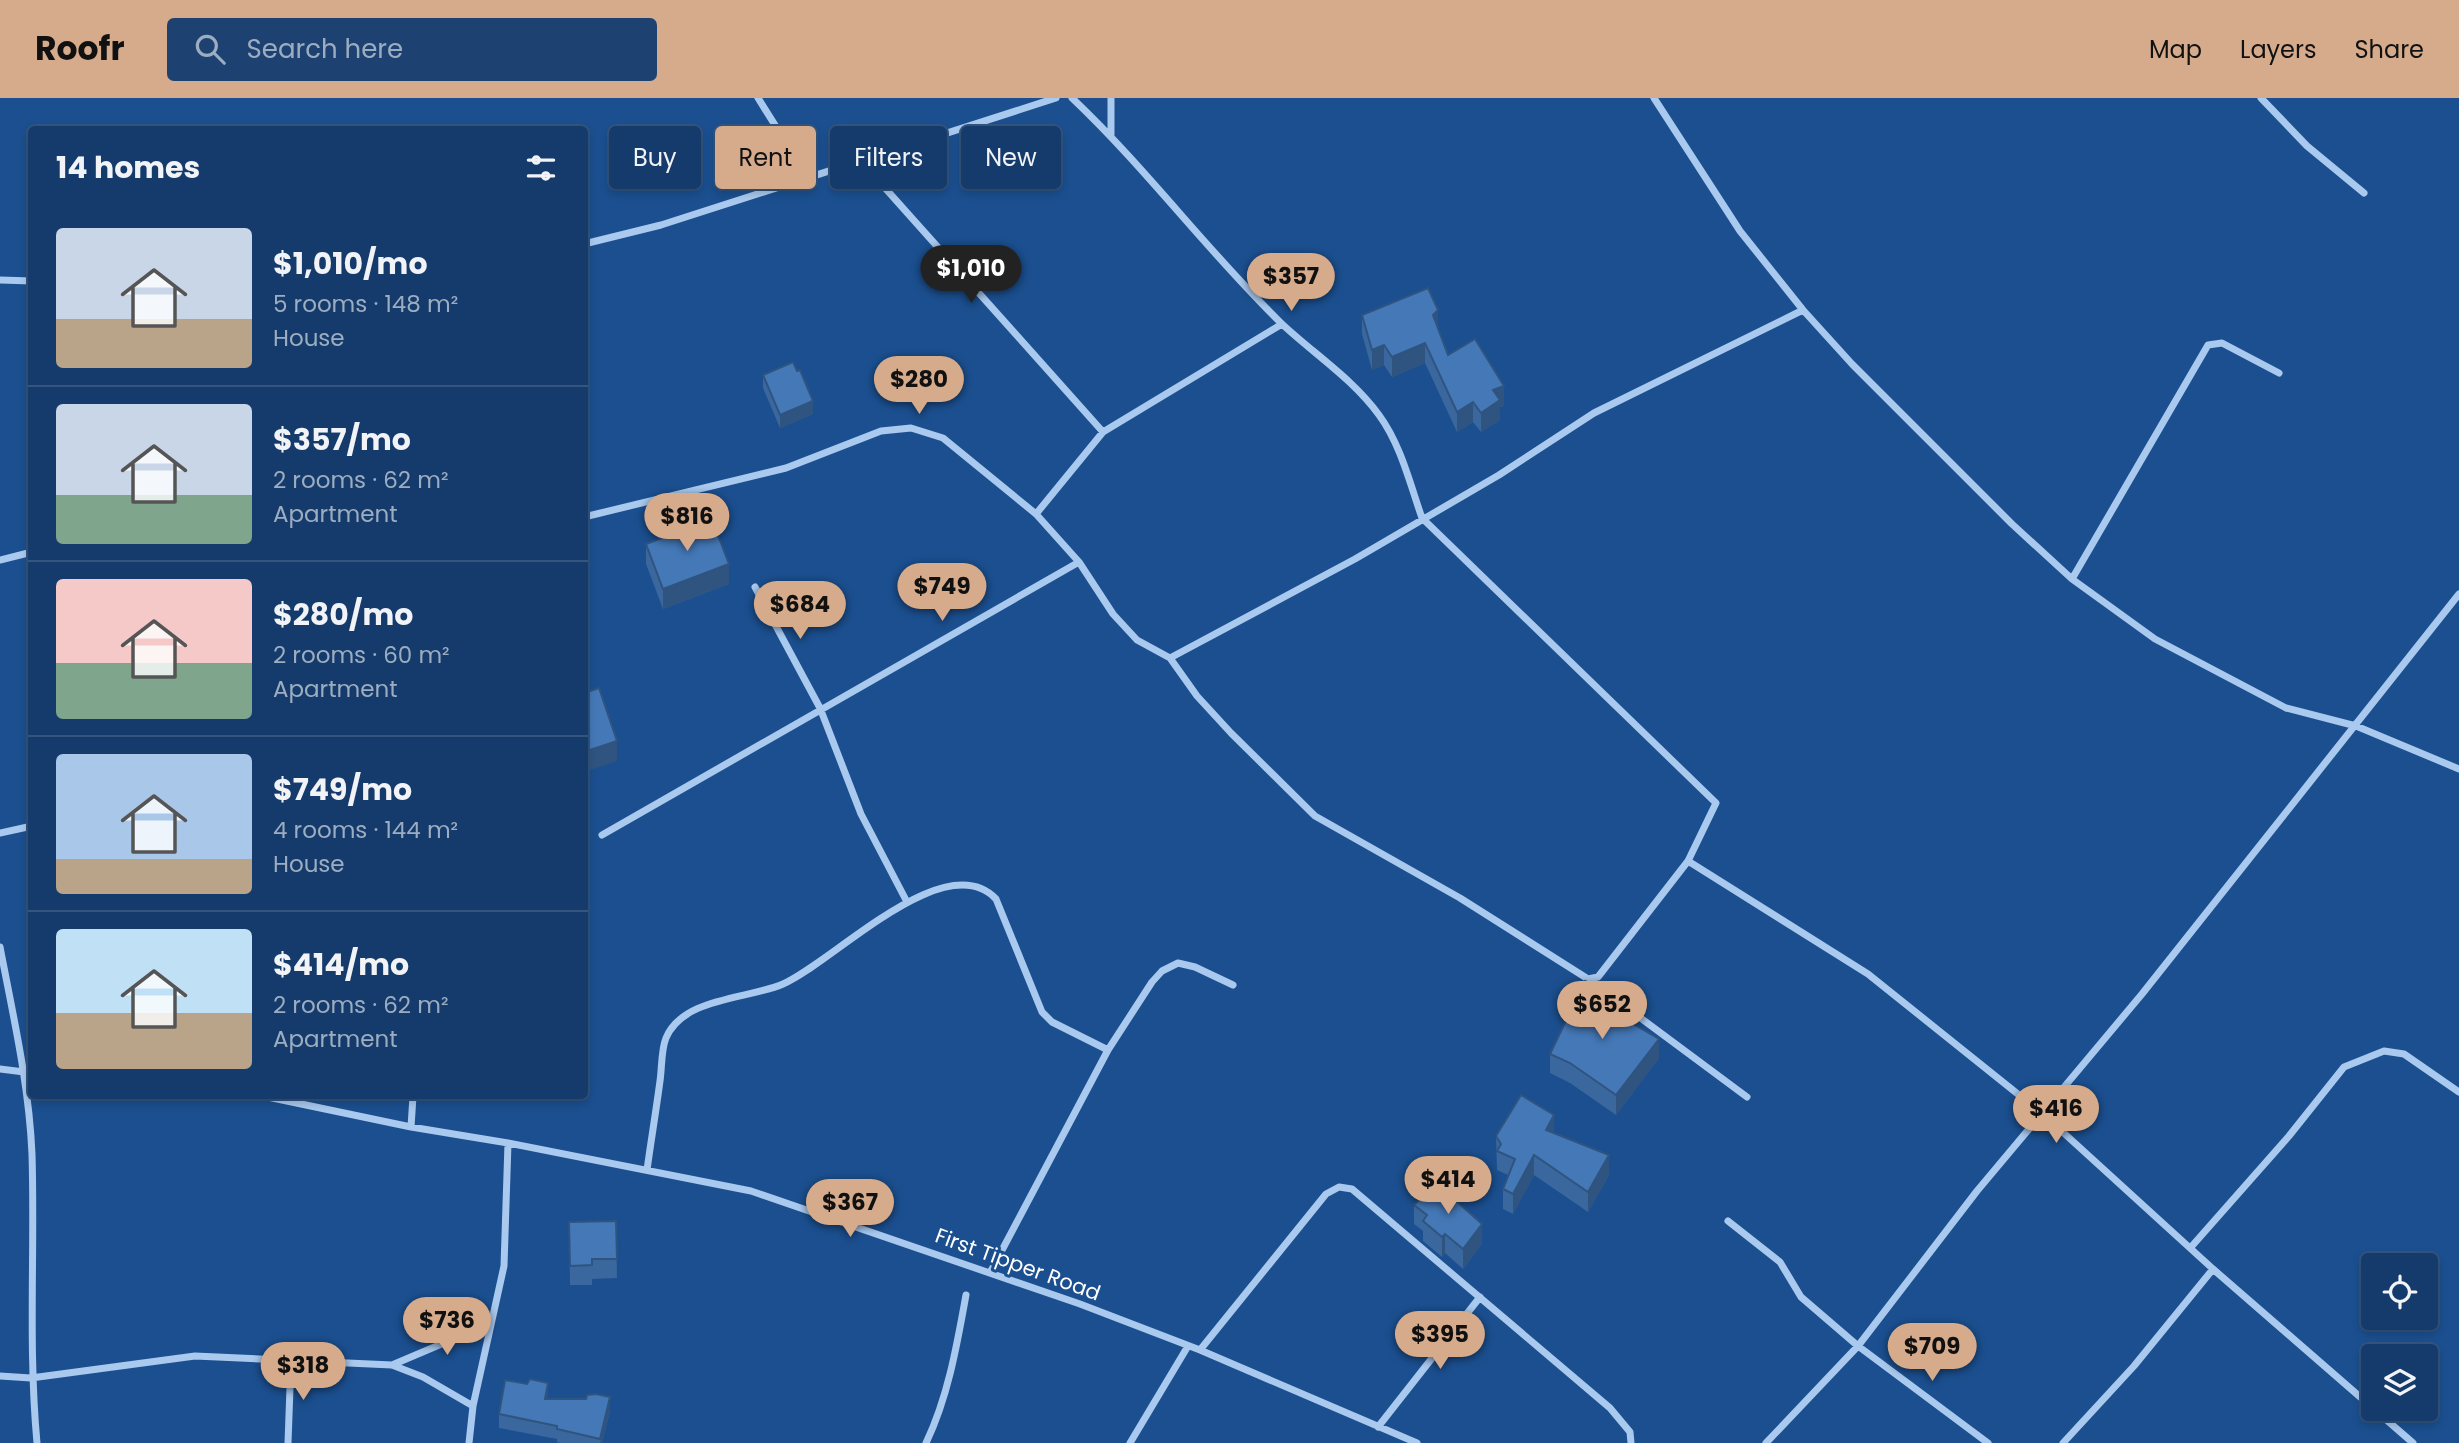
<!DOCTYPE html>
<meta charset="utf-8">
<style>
body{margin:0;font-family:Poppins,sans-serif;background:#1d4271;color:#f1f3f6;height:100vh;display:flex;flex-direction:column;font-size:26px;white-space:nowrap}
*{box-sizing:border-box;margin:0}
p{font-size:23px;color:#9dadc1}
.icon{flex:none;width:38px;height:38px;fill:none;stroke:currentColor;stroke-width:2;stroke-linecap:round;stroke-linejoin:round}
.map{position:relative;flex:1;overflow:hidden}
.drawer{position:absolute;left:28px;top:28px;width:560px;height:973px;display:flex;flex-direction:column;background:#143b6b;border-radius:7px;box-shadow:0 4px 10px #0003,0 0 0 2px #33557e}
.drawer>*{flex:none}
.top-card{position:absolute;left:609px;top:28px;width:665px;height:63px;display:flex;gap:14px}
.controls{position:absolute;left:2361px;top:1155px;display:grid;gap:14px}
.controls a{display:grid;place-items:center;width:77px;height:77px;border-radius:7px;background:#143b6b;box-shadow:0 4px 10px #0003,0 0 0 2px #33557e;font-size:35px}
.price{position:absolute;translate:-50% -60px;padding:0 16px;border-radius:24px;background:#d6ab8b;color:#111;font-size:23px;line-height:46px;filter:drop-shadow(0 2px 4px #0008)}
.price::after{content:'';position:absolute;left:50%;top:42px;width:21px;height:16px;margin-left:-10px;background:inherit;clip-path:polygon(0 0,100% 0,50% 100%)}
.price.selected{background:#222;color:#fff}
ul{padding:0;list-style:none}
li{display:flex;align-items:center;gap:21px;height:175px;padding:0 28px}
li+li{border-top:2px solid #33557e}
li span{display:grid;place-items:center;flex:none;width:196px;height:140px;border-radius:7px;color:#555}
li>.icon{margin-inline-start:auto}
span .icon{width:84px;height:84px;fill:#fffc;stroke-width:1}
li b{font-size:30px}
h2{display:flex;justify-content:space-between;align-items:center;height:84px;padding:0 28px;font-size:30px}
.tag{padding:0 24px;border-radius:7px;background:#143b6b;box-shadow:0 4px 10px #0003,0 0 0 2px #33557e;font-size:24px;line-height:63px}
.tag.selected{background:#d6ab8b;color:#111}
header{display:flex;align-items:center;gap:42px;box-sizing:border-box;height:98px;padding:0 35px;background:#d6ab8b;color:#111}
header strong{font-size:33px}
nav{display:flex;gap:38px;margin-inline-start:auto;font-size:24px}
.search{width:490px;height:63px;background:#1d4271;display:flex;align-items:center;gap:18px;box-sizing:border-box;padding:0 24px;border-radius:7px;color:#9dadc1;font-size:26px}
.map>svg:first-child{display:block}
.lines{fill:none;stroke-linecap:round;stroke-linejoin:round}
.minor{stroke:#a9c9ee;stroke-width:7}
.wall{fill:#3a679d}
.shaded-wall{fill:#305480}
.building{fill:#4478b7;stroke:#305480;stroke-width:2}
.labels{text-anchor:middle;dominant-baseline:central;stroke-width:6;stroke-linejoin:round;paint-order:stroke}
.street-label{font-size:21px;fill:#fff;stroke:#1b4f8f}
</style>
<header>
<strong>Roofr</strong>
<div class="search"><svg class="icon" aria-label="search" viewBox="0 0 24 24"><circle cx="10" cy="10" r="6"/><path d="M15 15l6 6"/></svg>Search here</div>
<nav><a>Map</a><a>Layers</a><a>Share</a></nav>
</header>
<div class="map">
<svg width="2459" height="1345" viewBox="0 0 2459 1345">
<rect width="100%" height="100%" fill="#1b4f8f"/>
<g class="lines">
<path class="minor" d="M 758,0 L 807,78
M 1654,0 L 1740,133 L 1803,212 L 1852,266 L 2012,426 L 2072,481 L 2155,541 L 2286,610 L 2356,628 L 2459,671
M 2261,0 L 2307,48 L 2364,95
M 1111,37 L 1111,0
M 860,62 L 1103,334
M 584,146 L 661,127 L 1056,0
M 0,182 L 32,183
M 1036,416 L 1103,334 L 1282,226
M 584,419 L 786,370 L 881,333 L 911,330 L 943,340 L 1036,416 L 1079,464 L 1113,516 L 1137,542 L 1170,560 L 1197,598 L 1231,635 L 1315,718 L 1460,800 L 1588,881 L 1598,879 L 1688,763 L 1716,705 L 1422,420 C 1410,386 1401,347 1379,317 C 1353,281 1314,256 1282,226 C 1208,154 1147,71 1072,0
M 0,462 L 32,454
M 2072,481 L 2208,247 L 2222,245 L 2279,275
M 755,489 L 820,610 L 861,716 L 907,804
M 1170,560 L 1355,461 L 1499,377 L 1594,315 L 1803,212
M 0,735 L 32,728
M 602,737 L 1079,464
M 1688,763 L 1868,876 L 2044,1017 L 2213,1171 L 2413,1345
M 0,849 C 13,917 29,986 32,1056 C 35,1152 28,1248 37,1345
M 1588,881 L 1747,999
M 0,971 L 32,975
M 263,998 L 411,1029 L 508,1045 L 751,1093 L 1080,1206 L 1200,1252 L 1417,1345
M 411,1029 L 413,998
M 647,1072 C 651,1043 656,1013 660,983 C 662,970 661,952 666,940 C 683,899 749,901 783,886 C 832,865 945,747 996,801 L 1042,914 L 1052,924 L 1108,952
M 1728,1123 L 1780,1164 L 1801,1199 L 1858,1248 L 1988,1345
M 2192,1148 L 2289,1038 L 2344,969 L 2384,953 L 2404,956 L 2459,994
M 991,1173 L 1108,952 L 1152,884 L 1162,873 L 1178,865 L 1195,869 L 1233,887
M 1200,1252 L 1326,1096 L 1339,1089 L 1352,1091 L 1610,1310 L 1630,1334 L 1631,1345
M 392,1267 L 491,1225
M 0,1278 L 31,1280 L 195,1258 L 392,1267 L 423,1279 L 473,1308 L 469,1345
M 473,1308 L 504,1168 L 508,1045
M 1378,1329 L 1480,1199
M 288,1345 L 291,1262
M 926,1345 C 948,1299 957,1247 966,1197
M 1130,1345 L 1188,1248
M 1766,1345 L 1858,1248 L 1977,1093 L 2142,896 L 2459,496
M 2063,1345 L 2134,1268 L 2213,1171"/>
</g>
<path class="wall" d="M 1362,217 L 1438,229 L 1448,257 L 1504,308 L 1500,309 L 1500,322 L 1481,334 L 1473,324 L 1457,334 L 1425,265 L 1392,279 L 1384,267 L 1372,272 L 1362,236 Z
M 797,273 L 813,316 L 780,330 L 763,290 L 763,277 Z
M 696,428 L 729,486 L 663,511 L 646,466 L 646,446 L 667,438 L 667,431 Z
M 1611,913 L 1659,960 L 1616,1017 L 1570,985 L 1550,975 L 1550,956 Z
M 1554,1035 L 1609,1077 L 1588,1114 L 1534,1077 L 1513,1116 L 1503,1111 L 1503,1091 L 1508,1077 L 1497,1072 L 1496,1038 Z
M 1414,1107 L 1482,1146 L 1463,1171 L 1445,1155 L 1442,1159 L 1423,1143 L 1423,1133 L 1414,1126 Z
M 616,1123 L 617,1180 L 592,1181 L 592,1187 L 570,1187 L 569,1124 Z
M 548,1299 L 548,1301 L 586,1301 L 610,1313 L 602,1345 L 560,1345 L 557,1344 L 557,1341 L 499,1330 L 499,1316 Z"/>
<path class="shaded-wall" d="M 1438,212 L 1438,232 L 1433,217 Z
M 1425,245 L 1425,265 L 1392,279 L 1392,259 Z
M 1384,247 L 1384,267 L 1372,272 L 1372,252 Z
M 1504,288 L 1504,308 L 1500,309 L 1500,322 L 1481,334 L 1481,315 L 1493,292 Z
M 813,303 L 813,316 L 780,330 L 780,317 Z
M 1473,304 L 1473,324 L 1457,334 L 1457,314 Z
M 729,466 L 729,486 L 663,511 L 663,491 Z
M 617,643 L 617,663 L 584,674 L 584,654 Z
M 1611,896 L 1611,916 L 1604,909 Z
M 1659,941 L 1659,960 L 1616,1017 L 1616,997 Z
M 1554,1017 L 1554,1037 L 1546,1032 Z
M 1534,1057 L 1534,1077 L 1513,1116 L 1513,1096 Z
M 1609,1057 L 1609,1077 L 1588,1114 L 1588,1094 Z
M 1482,1126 L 1482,1146 L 1463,1171 L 1463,1151 Z
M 1445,1136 L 1445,1155 L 1442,1159 L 1442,1139 Z
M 548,1285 L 548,1299 L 545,1315 L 545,1301 Z
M 610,1299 L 610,1313 L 602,1345 L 600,1345 Z"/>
<path class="building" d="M 1428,190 L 1438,212 L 1433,217 L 1448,257 L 1475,241 L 1504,288 L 1493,292 L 1500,302 L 1481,315 L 1473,304 L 1457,314 L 1425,245 L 1392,259 L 1384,247 L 1372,252 L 1362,217 Z
M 793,264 L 797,273 L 800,272 L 813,303 L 780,317 L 763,277 Z
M 693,421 L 696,428 L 712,422 L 729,466 L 663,491 L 646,446 L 670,437 L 667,431 Z
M 599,590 L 617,643 L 584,654 L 584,595 Z
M 1585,883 L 1611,896 L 1604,909 L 1659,941 L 1616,997 L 1570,965 L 1550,956 Z
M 1521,997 L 1554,1017 L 1546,1032 L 1609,1057 L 1588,1094 L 1534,1057 L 1513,1096 L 1503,1091 L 1515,1061 L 1497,1053 L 1501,1046 L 1496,1038 Z
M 1436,1085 L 1482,1126 L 1463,1151 L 1445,1136 L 1442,1139 L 1423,1123 L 1427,1117 L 1414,1107 Z
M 616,1123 L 617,1161 L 592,1161 L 592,1167 L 570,1168 L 569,1124 Z
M 530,1281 L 548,1285 L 545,1301 L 586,1301 L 587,1297 L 596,1296 L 610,1299 L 600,1341 L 557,1331 L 557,1328 L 499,1316 L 505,1282 L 527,1286 Z"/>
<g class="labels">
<g class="street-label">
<text transform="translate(1018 1166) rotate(20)">First Tipper Road</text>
</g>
</g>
</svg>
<div class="controls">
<a><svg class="icon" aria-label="locate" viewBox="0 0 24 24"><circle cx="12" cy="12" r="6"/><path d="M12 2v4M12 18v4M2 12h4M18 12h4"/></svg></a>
<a><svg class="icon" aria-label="layers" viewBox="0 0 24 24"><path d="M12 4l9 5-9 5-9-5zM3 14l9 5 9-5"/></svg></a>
</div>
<b class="price selected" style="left:971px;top:207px">$1,010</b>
<b class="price" style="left:1291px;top:215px">$357</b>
<b class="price" style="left:919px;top:318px">$280</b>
<b class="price" style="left:687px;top:455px">$816</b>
<b class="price" style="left:942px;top:525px">$749</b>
<b class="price" style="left:800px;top:543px">$684</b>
<b class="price" style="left:1602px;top:943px">$652</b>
<b class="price" style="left:2056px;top:1047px">$416</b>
<b class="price" style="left:1448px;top:1118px">$414</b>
<b class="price" style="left:850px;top:1141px">$367</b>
<b class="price" style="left:447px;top:1259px">$736</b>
<b class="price" style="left:1440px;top:1273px">$395</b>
<b class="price" style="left:1932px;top:1285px">$709</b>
<b class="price" style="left:303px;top:1304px">$318</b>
<div class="top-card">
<a class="tag">Buy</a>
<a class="tag selected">Rent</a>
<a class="tag">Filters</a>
<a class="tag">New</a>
</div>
<section class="drawer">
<h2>14 homes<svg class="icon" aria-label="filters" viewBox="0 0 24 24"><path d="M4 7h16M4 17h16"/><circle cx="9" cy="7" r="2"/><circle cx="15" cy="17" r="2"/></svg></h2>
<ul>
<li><span style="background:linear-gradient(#c9d6e8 65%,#b9a48a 0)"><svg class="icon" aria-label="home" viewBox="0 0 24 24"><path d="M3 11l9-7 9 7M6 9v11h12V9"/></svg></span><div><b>$1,010/mo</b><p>5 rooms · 148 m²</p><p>House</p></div></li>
<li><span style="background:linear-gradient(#c9d6e8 65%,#7fa58c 0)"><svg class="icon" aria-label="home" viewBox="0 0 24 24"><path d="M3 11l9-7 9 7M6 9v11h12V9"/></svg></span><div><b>$357/mo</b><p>2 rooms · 62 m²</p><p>Apartment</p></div></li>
<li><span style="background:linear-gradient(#f6c9c9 60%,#7fa58c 0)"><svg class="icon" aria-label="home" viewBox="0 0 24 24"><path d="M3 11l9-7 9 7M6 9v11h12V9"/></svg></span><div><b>$280/mo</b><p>2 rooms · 60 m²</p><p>Apartment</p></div></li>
<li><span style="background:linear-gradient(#a9c7e8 75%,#b9a48a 0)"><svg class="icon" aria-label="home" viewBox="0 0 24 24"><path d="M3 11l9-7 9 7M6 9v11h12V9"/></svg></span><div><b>$749/mo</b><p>4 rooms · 144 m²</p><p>House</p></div></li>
<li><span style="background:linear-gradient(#bfe0f5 60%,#b9a48a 0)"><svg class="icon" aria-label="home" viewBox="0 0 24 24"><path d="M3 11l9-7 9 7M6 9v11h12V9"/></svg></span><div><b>$414/mo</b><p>2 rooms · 62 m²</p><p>Apartment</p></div></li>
</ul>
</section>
</div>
